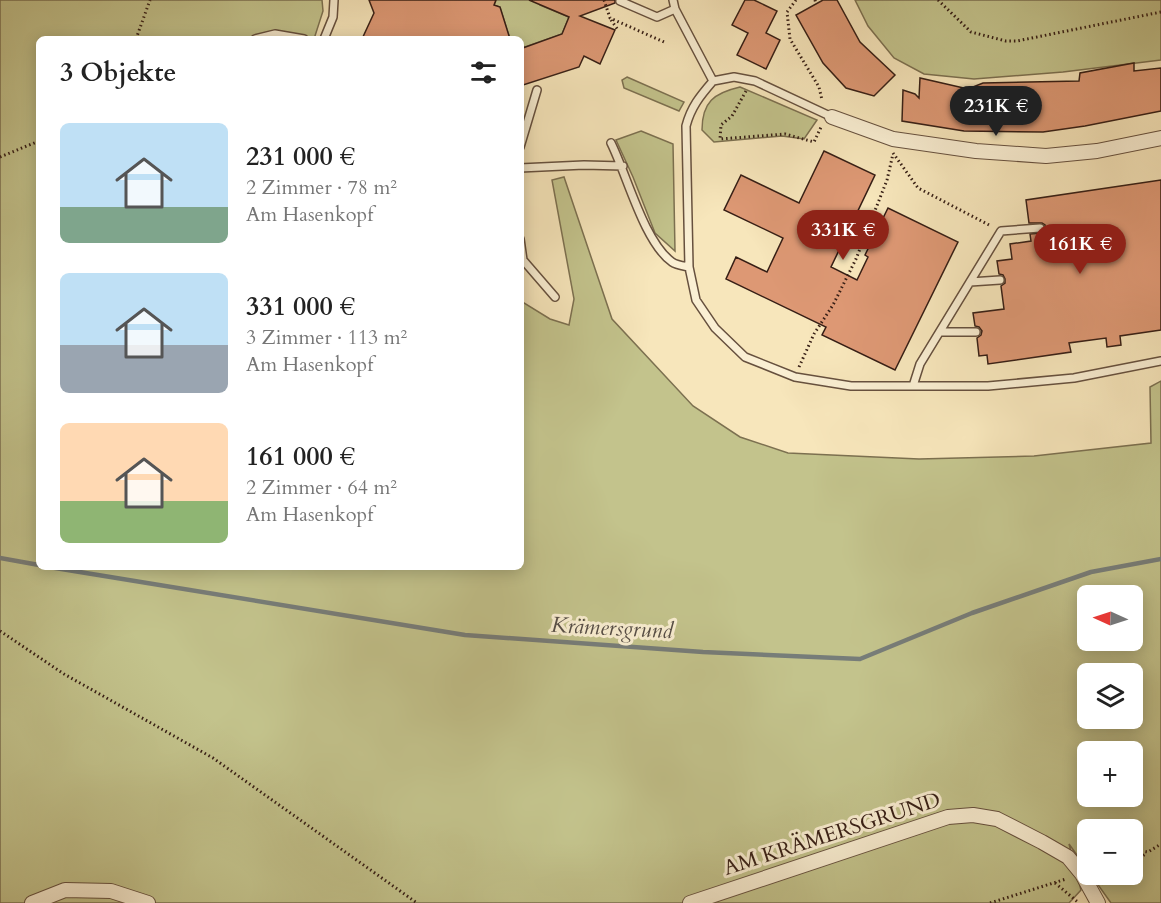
<!DOCTYPE html>
<html lang="de">
<meta charset="utf-8">
<style>
body{margin:0;font-family:Cardo,serif;background:#f2f2f2;color:#222;height:100vh;display:flex;flex-direction:column;font-size:22px;white-space:nowrap}
*{box-sizing:border-box;margin:0}
p{font-size:20px;color:#767676}
.icon{flex:none;width:33px;height:33px;fill:none;stroke:currentColor;stroke-width:2;stroke-linecap:round;stroke-linejoin:round}
.map{position:relative;flex:1;overflow:hidden}
.panel{position:absolute;left:36px;top:36px;width:488px;height:534px;display:flex;flex-direction:column;background:#fff;border-radius:9px;box-shadow:0 3px 15px #0003}
.panel>*{flex:none}
.needle{width:39px;rotate:273deg}
.fabs{position:absolute;left:1077px;top:585px;display:grid;gap:12px}
.fabs a{display:grid;place-items:center;width:66px;height:66px;border-radius:9px;background:#fff;box-shadow:0 3px 15px #0003;font-size:30px}
.price{position:absolute;translate:-50% -51px;padding:0 14px;border-radius:21px;background:#8f2418;color:#fff;font-size:20px;line-height:39px;filter:drop-shadow(0 2px 3px #0008)}
.price::after{content:'';position:absolute;left:50%;top:36px;width:18px;height:14px;margin-left:-9px;background:inherit;clip-path:polygon(0 0,100% 0,50% 100%)}
.price.active{background:#222;color:#fff}
ul{padding:0;list-style:none}
li{display:flex;align-items:center;gap:18px;height:150px;padding:0 24px}
li span{display:grid;place-items:center;flex:none;width:168px;height:120px;border-radius:9px;color:#555}
li>.icon{margin-inline-start:auto}
span .icon{width:72px;height:72px;fill:#fffc;stroke-width:1}
li b{font-size:26px}
h2{display:flex;justify-content:space-between;align-items:center;height:72px;padding:0 24px;font-size:26px}
.map>svg:first-child{display:block}
.green{fill:#c3c38c;stroke:#7c7050;stroke-width:1.5;fill-rule:evenodd}
.lines{fill:none;stroke-linecap:round;stroke-linejoin:round}
.stream{stroke:#777d79;stroke-width:4.5}
.building{fill:#dd9874;stroke:#361e15;stroke-width:1.5}
.lane-casing{stroke:#66503e;stroke-width:10}
.street-casing{stroke:#66503e;stroke-width:16}
.path{stroke:#361e15;stroke-width:3;stroke-dasharray:1.5 3;stroke-linecap:butt}
.lane{stroke:#faefd3;stroke-width:7}
.street{stroke:#faefd3;stroke-width:14}
.labels{text-anchor:middle;dominant-baseline:central;stroke-width:6;stroke-linejoin:round;paint-order:stroke}
.street-label{font-size:21px;fill:#361e15;stroke:#faefd3}
.water-label{font-size:22px;font-style:italic;fill:#564e47;stroke:#faefd3}
</style>
<div class="map">
<svg width="1161" height="903" viewBox="0 0 1161 903">
<rect width="100%" height="100%" fill="#f7e6bb"/>
<filter id="stains"><feTurbulence type="fractalNoise" baseFrequency=".00333" numOctaves="4"/><feColorMatrix values="0 0 0 0 .2 0 0 0 0 .09 0 0 0 0 .02 0 0 0 .5 -.17"/></filter>
<radialGradient id="worn" r=".72"><stop offset=".6" stop-color="#630" stop-opacity="0"/><stop offset="1" stop-color="#630" stop-opacity=".3"/></radialGradient>
<path class="green" d="M 0,0 L 322,0 L 323,11 L 314,39 L 39,39 L 39,567 L 520,567 L 521,301 L 550,319 L 569,325 L 574,299 L 552,180 L 564,177 L 612,319 L 693,406 L 740,437 L 788,453 L 919,459 L 1034,456 L 1151,443 L 1150,387 L 1161,381 L 1161,903 L 1111,903 L 1091,875 L 1132,874 L 1132,830 L 1088,830 L 1087,869 L 1069,844 L 1081,890 L 1069,903 L 0,903 ZM 1088,596 L 1132,596 L 1132,640 L 1088,640 ZM 1088,674 L 1132,674 L 1132,718 L 1088,718 ZM 1088,752 L 1132,752 L 1132,796 L 1088,796 Z
M 496,0 L 541,0 L 540,5 L 569,17 L 562,34 L 525,47 L 521,45 L 520,39 L 510,39 L 500,7 L 494,5 Z
M 855,0 L 1161,0 L 1161,60 L 1063,72 L 974,79 L 924,74 L 894,58 L 868,26 Z
M 627,77 L 684,102 L 679,111 L 624,88 L 622,80 Z
M 740,87 L 817,120 L 804,139 L 782,136 L 714,142 L 702,130 C 702,102 714,93 740,87 Z
M 641,131 L 673,144 L 675,251 L 655,233 L 633,177 L 616,140 Z"/>
<g class="lines">
<path class="stream" d="M 0,558 L 39,565
M 49,567 L 465,635 L 703,652 L 860,659 L 972,613 L 1091,572 L 1161,559"/>
</g>
<path class="building" d="M 369,0 L 496,0 L 494,5 L 500,7 L 510,39 L 362,39 L 374,13 Z
M 529,0 L 615,0 L 615,3 L 580,16 L 615,30 L 600,64 L 584,56 L 579,67 L 520,86 L 520,49 L 562,34 L 569,17 Z
M 745,0 L 754,0 L 777,11 L 766,33 L 780,40 L 766,69 L 737,55 L 748,33 L 732,25 Z
M 823,0 L 837,0 L 860,42 L 895,75 L 874,96 L 846,88 L 823,63 L 796,15 Z
M 1134,63 L 1134,71 L 1161,68 L 1161,111 L 1085,126 L 1043,132 L 964,131 L 902,121 L 903,90 L 915,94 L 919,98 L 920,78 L 968,89 L 983,83 L 1079,81 L 1080,73 Z
M 824,151 L 875,175 L 831,267 L 857,280 L 868,257 L 865,255 L 888,208 L 958,242 L 895,370 L 822,335 L 826,327 L 726,279 L 736,257 L 767,272 L 783,238 L 724,210 L 741,175 L 799,203 Z
M 1161,180 L 1161,330 L 1120,336 L 1121,345 L 1107,347 L 1106,338 L 1069,343 L 1071,352 L 988,364 L 987,355 L 979,356 L 977,338 L 981,335 L 982,331 L 979,327 L 975,326 L 973,313 L 1004,309 L 1001,286 L 1005,283 L 1005,279 L 1003,275 L 999,274 L 997,261 L 1012,259 L 1010,244 L 1031,241 L 1030,234 L 1041,233 L 1045,230 L 1045,225 L 1042,223 L 1029,223 L 1026,200 Z"/>
<g class="lines">
<defs>
<path id="lane" d="M 673,0 L 675,9 L 713,81
M 620,1 L 657,17 L 675,9
M 255,39 L 275,34 L 304,39
M 324,39 L 333,17 L 334,0
M 713,81 C 700,96 691,107 686,126 L 689,267 L 696,300 L 715,328 L 745,357 L 795,377 L 851,386 L 988,386 L 1074,378 L 1161,361
M 713,81 L 734,77 L 755,81 L 832,117
M 611,143 C 627,175 644,242 672,262 C 676,265 684,266 689,267
M 520,147 L 537,90
M 520,168 L 584,165 L 623,166
M 520,239 L 523,260 L 555,297
M 970,282 L 1000,280
M 940,332 L 976,332
M 913,386 L 920,364 L 1001,231 L 1040,228"/>
<path id="street" d="M 832,117 L 893,139 L 976,151 L 1046,156 L 1097,151 L 1161,138
M 32,903 L 65,890 L 111,891 L 148,903
M 690,903 L 948,817 L 973,815 L 997,819 L 1042,842 L 1068,857 L 1082,874 L 1098,903"/>
</defs>
<use href="#lane" class="lane-casing"/>
<use href="#street" class="street-casing"/>
<path class="path" d="M 604,0 L 610,18 L 664,42
M 796,0 L 787,12 L 790,39 L 819,87 L 822,100
M 815,0 L 816,4
M 938,0 L 971,32 L 1006,41 L 1017,41 L 1161,12
M 611,20 L 618,30
M 136,39 L 150,0
M 746,91 L 732,116 L 721,125 L 720,139 L 785,134 L 814,142 L 822,125
M 893,153 L 918,188 L 991,226
M 0,157 L 39,141
M 799,367 L 814,334 L 833,305 L 856,259 L 887,180 L 893,154
M 0,631 L 64,674 L 213,758 L 417,903
M 1132,850 L 1148,852 L 1161,844
M 1132,863 L 1147,853
M 1055,883 L 1079,903
M 1102,884 L 1115,874
M 990,903 L 1066,879"/>
<use href="#lane" class="lane"/>
<use href="#street" class="street"/>
</g>
<g class="labels">
<g class="street-label">
<text transform="translate(832 834) rotate(-18)">AM KRÄMERSGRUND</text>
</g>
<g class="water-label">
<text transform="translate(612 628) rotate(3)">Krämersgrund</text>
</g>
</g>
<rect width="100%" height="100%" filter="url(#stains)"/>
<rect width="100%" height="100%" fill="url(#worn)"/>
</svg>
<div class="fabs">
<a><svg class="needle" viewBox="-14 -14 28 28"><path d="M0-13l5 13h-10z" fill="#e53935"/><path d="M0 13l5-13h-10z" fill="#767676"/></svg></a>
<a><svg class="icon" aria-label="layers" viewBox="0 0 24 24"><path d="M12 4l9 5-9 5-9-5zM3 14l9 5 9-5"/></svg></a>
<a>+</a>
<a>−</a>
</div>
<b class="price active" style="left:996px;top:137px">231K €</b>
<b class="price" style="left:843px;top:261px">331K €</b>
<b class="price" style="left:1080px;top:275px">161K €</b>
<section class="panel">
<h2>3 Objekte<svg class="icon" aria-label="filters" viewBox="0 0 24 24"><path d="M4 7h16M4 17h16"/><circle cx="9" cy="7" r="2"/><circle cx="15" cy="17" r="2"/></svg></h2>
<ul>
<li><span style="background:linear-gradient(#bfe0f5 70%,#7fa58c 0)"><svg class="icon" aria-label="home" viewBox="0 0 24 24"><path d="M3 11l9-7 9 7M6 9v11h12V9"/></svg></span><div><b>231 000 €</b><p>2 Zimmer · 78 m²</p><p>Am Hasenkopf</p></div></li>
<li><span style="background:linear-gradient(#bfe0f5 60%,#9aa5b1 0)"><svg class="icon" aria-label="home" viewBox="0 0 24 24"><path d="M3 11l9-7 9 7M6 9v11h12V9"/></svg></span><div><b>331 000 €</b><p>3 Zimmer · 113 m²</p><p>Am Hasenkopf</p></div></li>
<li><span style="background:linear-gradient(#ffd9b3 65%,#8fb573 0)"><svg class="icon" aria-label="home" viewBox="0 0 24 24"><path d="M3 11l9-7 9 7M6 9v11h12V9"/></svg></span><div><b>161 000 €</b><p>2 Zimmer · 64 m²</p><p>Am Hasenkopf</p></div></li>
</ul>
</section>
</div>
